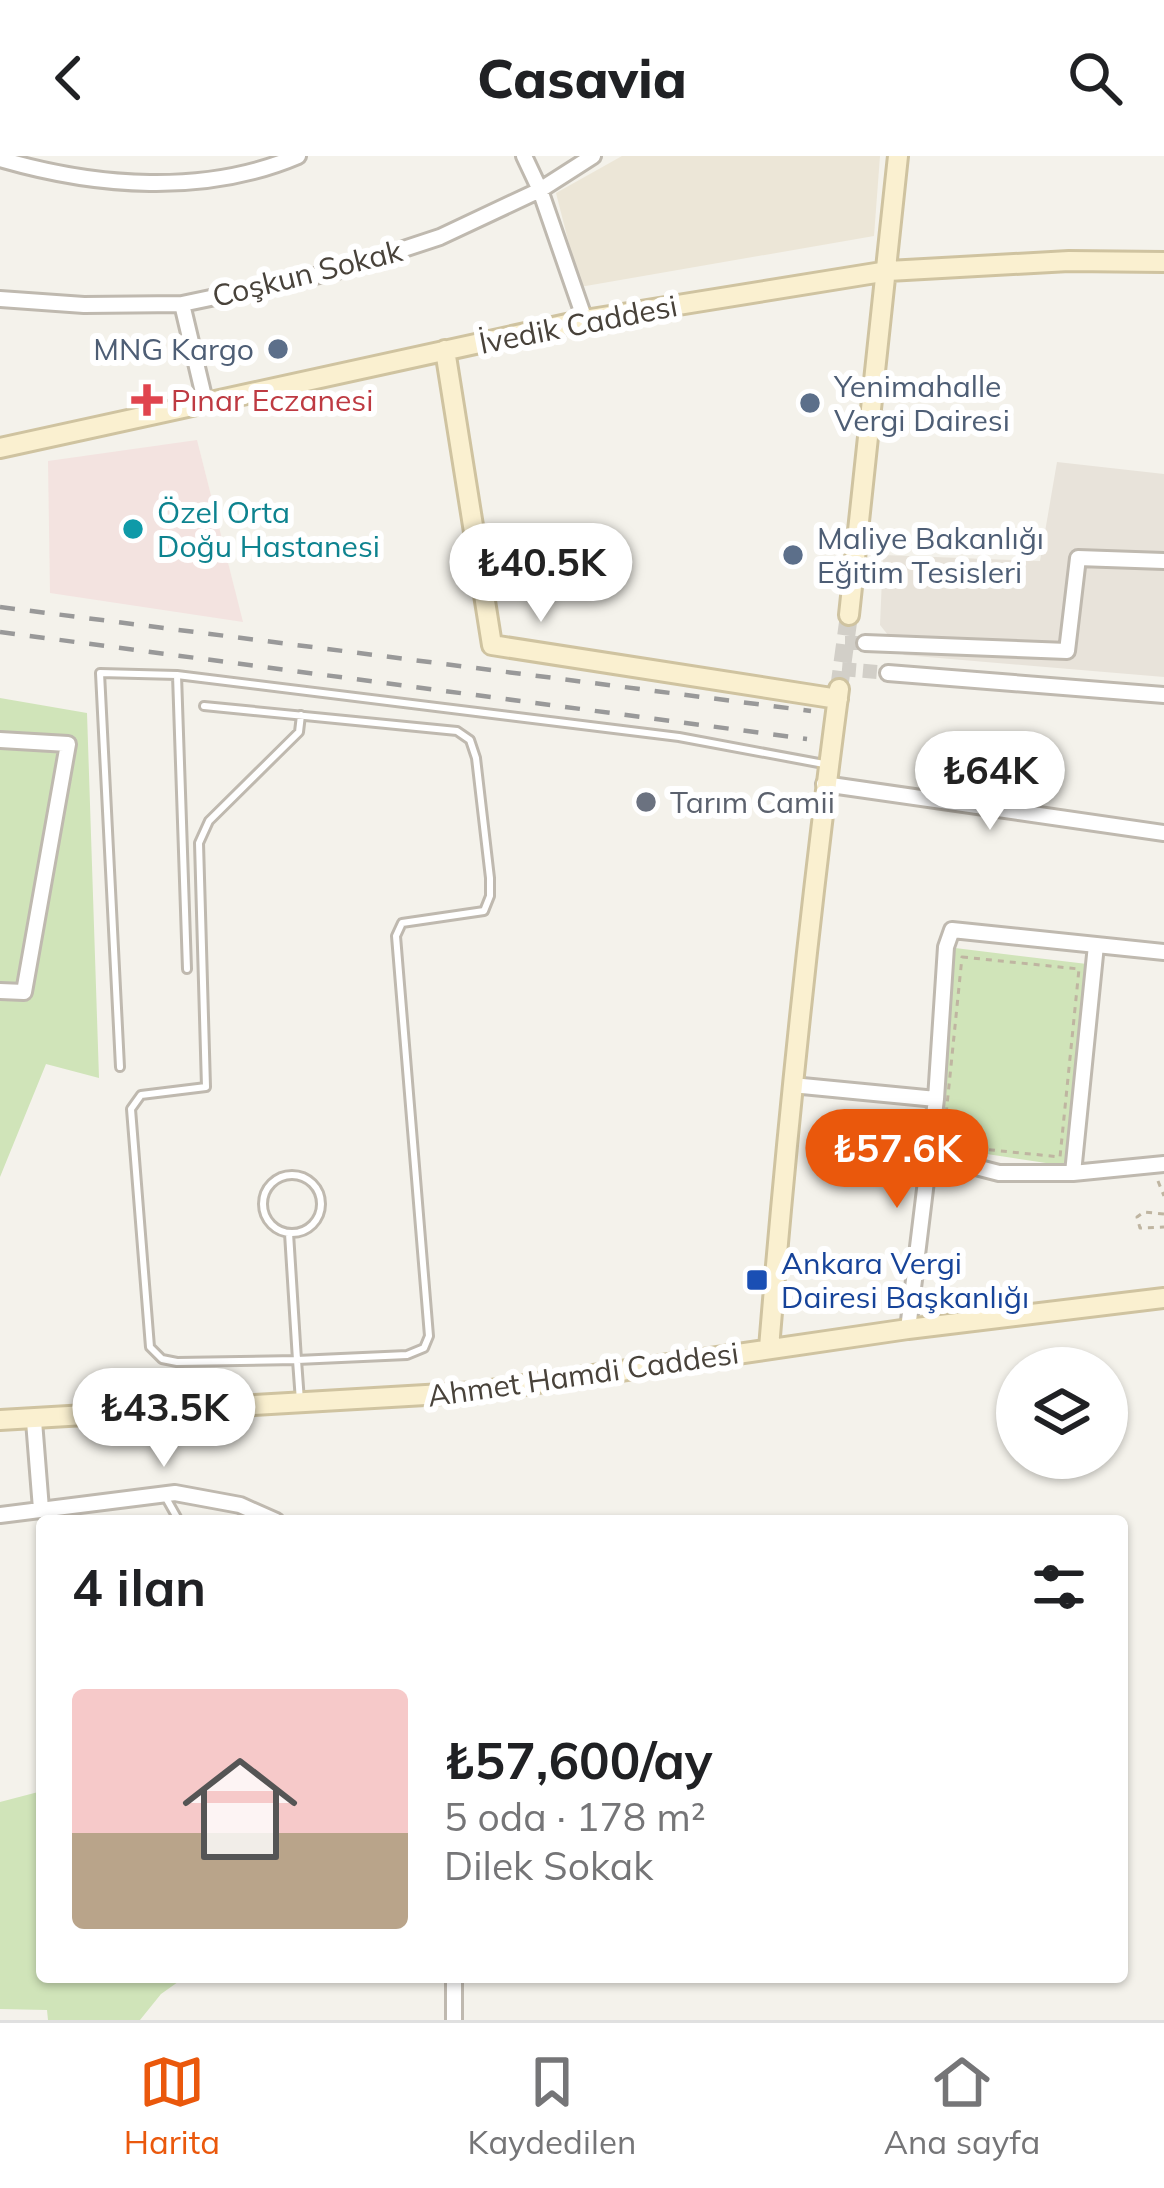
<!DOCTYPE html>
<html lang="tr">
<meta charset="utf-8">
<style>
body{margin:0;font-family:Mulish,sans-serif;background:#f2f2f2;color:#202124;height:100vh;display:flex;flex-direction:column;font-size:45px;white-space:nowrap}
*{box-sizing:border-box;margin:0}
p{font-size:39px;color:#757577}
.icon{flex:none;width:66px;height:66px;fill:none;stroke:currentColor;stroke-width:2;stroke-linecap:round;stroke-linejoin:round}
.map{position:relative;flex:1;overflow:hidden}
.side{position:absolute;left:36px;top:1359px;width:1092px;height:468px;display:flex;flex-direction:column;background:#fff;border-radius:12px;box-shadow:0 3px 9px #0004}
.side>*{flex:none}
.controls{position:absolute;left:996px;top:1191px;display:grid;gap:24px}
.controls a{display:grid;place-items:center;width:132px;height:132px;border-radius:50%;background:#fff;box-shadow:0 3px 9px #0004;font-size:60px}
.price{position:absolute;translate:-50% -102px;padding:0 27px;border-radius:42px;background:#fff;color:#222;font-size:39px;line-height:78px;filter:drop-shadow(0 3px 6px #0008)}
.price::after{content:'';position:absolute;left:50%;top:72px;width:36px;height:27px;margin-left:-18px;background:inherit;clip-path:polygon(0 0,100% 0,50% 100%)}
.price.on{background:#ea580c;color:#fff}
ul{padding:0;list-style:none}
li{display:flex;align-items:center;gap:36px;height:300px;padding:0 36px}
li span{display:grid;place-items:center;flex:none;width:336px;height:240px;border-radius:12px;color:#555}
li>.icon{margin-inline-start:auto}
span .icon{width:144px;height:144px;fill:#fffc;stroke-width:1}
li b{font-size:51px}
h2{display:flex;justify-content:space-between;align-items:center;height:144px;padding:0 36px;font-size:51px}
header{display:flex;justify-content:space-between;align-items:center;height:156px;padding:0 36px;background:#fff;font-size:54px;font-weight:800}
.tabs{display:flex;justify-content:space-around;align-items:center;height:168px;border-top:3px solid #e0e0e0;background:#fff;font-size:33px;color:#757577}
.tabs a{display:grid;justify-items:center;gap:6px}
.tabs .on{color:#ea580c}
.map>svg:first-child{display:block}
.residential{fill:#e8e3da}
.education{fill:#ece6d7}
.medical{fill:#f3e3e0}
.green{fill:#d0e4b9}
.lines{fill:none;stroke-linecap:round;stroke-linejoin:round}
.street-tunnel{stroke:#d2cfc8;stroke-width:14;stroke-dasharray:14 7;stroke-linecap:butt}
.secondary-tunnel{stroke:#d2cfc8;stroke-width:18;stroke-dasharray:18 9;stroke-linecap:butt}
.lane-casing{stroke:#bfb9af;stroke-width:12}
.street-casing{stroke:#bfb9af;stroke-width:20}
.secondary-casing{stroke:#cfc3a0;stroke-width:24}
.path{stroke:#bfb5a1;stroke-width:3;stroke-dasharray:6 6;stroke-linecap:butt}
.lane{stroke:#fff;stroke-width:6}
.street{stroke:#fff;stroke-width:14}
.secondary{stroke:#faf0d0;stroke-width:18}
.rail{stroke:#999;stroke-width:4.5;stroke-dasharray:15 15;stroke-linecap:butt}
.service-dot{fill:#5c6f8a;stroke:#fff;stroke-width:4.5}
.health-dot{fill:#e0444e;stroke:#fff;stroke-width:4.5}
.culture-dot{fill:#0f9aa8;stroke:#fff;stroke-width:4.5}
.worship-dot{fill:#6b7280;stroke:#fff;stroke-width:4.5}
.transit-dot{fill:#1a4fb4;stroke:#fff;stroke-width:4.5}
.labels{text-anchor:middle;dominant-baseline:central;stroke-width:12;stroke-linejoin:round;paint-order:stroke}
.street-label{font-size:30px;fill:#48423a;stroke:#fff}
.service-label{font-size:30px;fill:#4e5e75;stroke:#fff;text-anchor:start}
.health-label{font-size:30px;fill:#be3a42;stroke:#fff;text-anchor:start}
.culture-label{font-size:30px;fill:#0d838f;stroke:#fff;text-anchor:start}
.worship-label{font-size:30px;fill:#5b616d;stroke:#fff;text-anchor:start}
.transit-label{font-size:30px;fill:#164399;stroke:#fff;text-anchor:start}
</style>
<header><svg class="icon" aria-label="back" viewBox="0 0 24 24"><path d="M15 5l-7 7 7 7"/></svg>Casavia<svg class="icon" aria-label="search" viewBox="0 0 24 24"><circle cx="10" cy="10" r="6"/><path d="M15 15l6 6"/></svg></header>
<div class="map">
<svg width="1164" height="1864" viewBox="0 0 1164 1864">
<rect width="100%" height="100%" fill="#f4f2eb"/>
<path class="residential" d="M 1057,306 L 1164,318 L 1164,521 L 904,499 L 880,469 L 883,399 L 1040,405 Z"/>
<path class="education" d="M 622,0 L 880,0 L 874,80 L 580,131 L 556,37 Z"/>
<path class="medical" d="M 197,284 L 243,466 L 50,437 L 48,305 Z"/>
<path class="green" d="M 0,542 L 87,557 L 99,922 L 46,908 L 0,1021 Z
M 955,792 L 1087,808 L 1066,1010 L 941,991 Z
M 42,1635 L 42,1821 L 185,1821 L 161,1838 L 140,1864 L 48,1864 L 47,1854 L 0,1853 L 0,1646 Z"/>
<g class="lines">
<path class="street-tunnel" d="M 845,487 L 865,487
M 842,513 L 888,517"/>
<path class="secondary-tunnel" d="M 839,533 L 849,459"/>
<defs>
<path id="lane" d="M 177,519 L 187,813
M 204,550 L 457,575 L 470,584 L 476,602 L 490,722 L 490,740 L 484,755 L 402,767 L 396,780 L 429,1180 L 424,1192 L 407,1199 L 297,1204 L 289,1077
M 120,911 L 100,517 L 177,519 L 679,581 L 824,608
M263 1048a29 29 0 1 1 58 0a29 29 0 1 1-58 0Z
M 300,1245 L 297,1204 L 177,1206 L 162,1203 L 150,1191 L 131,953 L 141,939 L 206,931 L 199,687 L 209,665 L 299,576 L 301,559
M 166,1342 L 179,1365"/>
<path id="street" d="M 524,0 L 540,34 L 585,164
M 0,3 C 96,31 204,40 298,0
M 0,143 L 84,149 L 182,148 L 334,116 L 440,81 L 540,34 L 593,0
M 182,148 L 206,249
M 865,487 L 1067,495 L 1078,402 L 1164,405
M 888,517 L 1164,539
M 0,584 L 68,588 L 24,836 L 0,835
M 824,628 L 1164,677
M 792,929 L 936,943
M 929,999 L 999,1017 L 1073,1017 L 1164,1008
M 1073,1017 L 1096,789
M 908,1173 L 936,943 L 946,791 L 952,774 L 1164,796
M 34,1265 L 41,1353
M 0,1359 L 175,1337 L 240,1349 L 276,1365
M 454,1821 L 454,1864"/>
<path id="secondary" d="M 445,194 L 492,489 L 838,543
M 0,292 L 585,164 L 888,115 L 1069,105 L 1164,106
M 849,459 L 898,0
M 769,1192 C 787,972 810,752 839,533
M 0,1264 L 477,1236 L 908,1173 L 1164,1142"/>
</defs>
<use href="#lane" class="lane-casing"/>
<use href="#street" class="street-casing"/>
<use href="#secondary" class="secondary-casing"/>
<path class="path" d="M 962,801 L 1079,813 L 1060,1001 L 943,989 Z
M 1158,1025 L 1164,1040
M 1164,1058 L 1144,1056 L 1137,1061 L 1140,1072 L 1164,1071"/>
<use href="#lane" class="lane"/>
<use href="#street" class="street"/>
<use href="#secondary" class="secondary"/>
<path class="rail" d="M 0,451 L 811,555
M 0,476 L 807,583"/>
</g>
<g class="service-dot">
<circle cx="278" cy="193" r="12"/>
<circle cx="810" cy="247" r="12"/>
<circle cx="793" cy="399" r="12"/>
</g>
<path class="health-dot" d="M141 226h12v12h12v12h-12v12h-12v-12h-12v-12h12z"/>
<circle class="culture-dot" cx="133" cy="373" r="12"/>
<circle class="worship-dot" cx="646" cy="646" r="12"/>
<rect class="transit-dot" x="745" y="1112" width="24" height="24" rx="6"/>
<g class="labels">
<g class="street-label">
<text transform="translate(307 117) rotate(-14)">Coşkun Sokak</text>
<text transform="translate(578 168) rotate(-11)">İvedik Caddesi</text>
<text transform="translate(583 1218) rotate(-8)">Ahmet Hamdi Caddesi</text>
</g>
<g class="service-label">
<text x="254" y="193" text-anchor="end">MNG Kargo</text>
<text x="834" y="230">Yenimahalle<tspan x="834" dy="34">Vergi Dairesi</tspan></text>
<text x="817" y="382">Maliye Bakanlığı<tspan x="817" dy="34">Eğitim Tesisleri</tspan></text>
</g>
<g class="health-label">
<text x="171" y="244">Pınar Eczanesi</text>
</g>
<g class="culture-label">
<text x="157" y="356">Özel Orta<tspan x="157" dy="34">Doğu Hastanesi</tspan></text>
</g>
<g class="worship-label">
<text x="670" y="646">Tarım Camii</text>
</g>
<g class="transit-label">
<text x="781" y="1107">Ankara Vergi<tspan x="781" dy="34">Dairesi Başkanlığı</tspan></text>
</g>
</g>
</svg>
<div class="controls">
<a><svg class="icon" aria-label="layers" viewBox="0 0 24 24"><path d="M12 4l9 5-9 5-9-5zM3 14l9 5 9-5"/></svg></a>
</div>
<b class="price" style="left:541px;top:469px">₺40.5K</b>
<b class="price" style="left:990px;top:677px">₺64K</b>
<b class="price on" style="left:897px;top:1055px">₺57.6K</b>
<b class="price" style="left:164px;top:1314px">₺43.5K</b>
<section class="side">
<h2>4 ilan<svg class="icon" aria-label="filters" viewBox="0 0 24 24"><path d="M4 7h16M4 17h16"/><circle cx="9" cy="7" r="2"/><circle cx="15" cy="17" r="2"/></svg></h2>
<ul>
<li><span style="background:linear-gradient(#f6c9c9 60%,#b9a48a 0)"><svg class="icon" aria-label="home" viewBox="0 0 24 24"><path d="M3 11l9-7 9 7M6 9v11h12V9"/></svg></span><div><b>₺57,600/ay</b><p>5 oda · 178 m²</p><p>Dilek Sokak</p></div></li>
</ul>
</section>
</div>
<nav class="tabs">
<a class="on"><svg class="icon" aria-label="map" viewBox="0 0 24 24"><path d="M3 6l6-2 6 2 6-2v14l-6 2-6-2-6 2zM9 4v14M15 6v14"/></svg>Harita</a>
<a><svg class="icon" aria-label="saved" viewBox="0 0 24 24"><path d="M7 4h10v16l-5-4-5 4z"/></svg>Kaydedilen</a>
<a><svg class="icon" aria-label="home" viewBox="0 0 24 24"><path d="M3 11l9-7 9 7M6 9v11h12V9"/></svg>Ana sayfa</a>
</nav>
